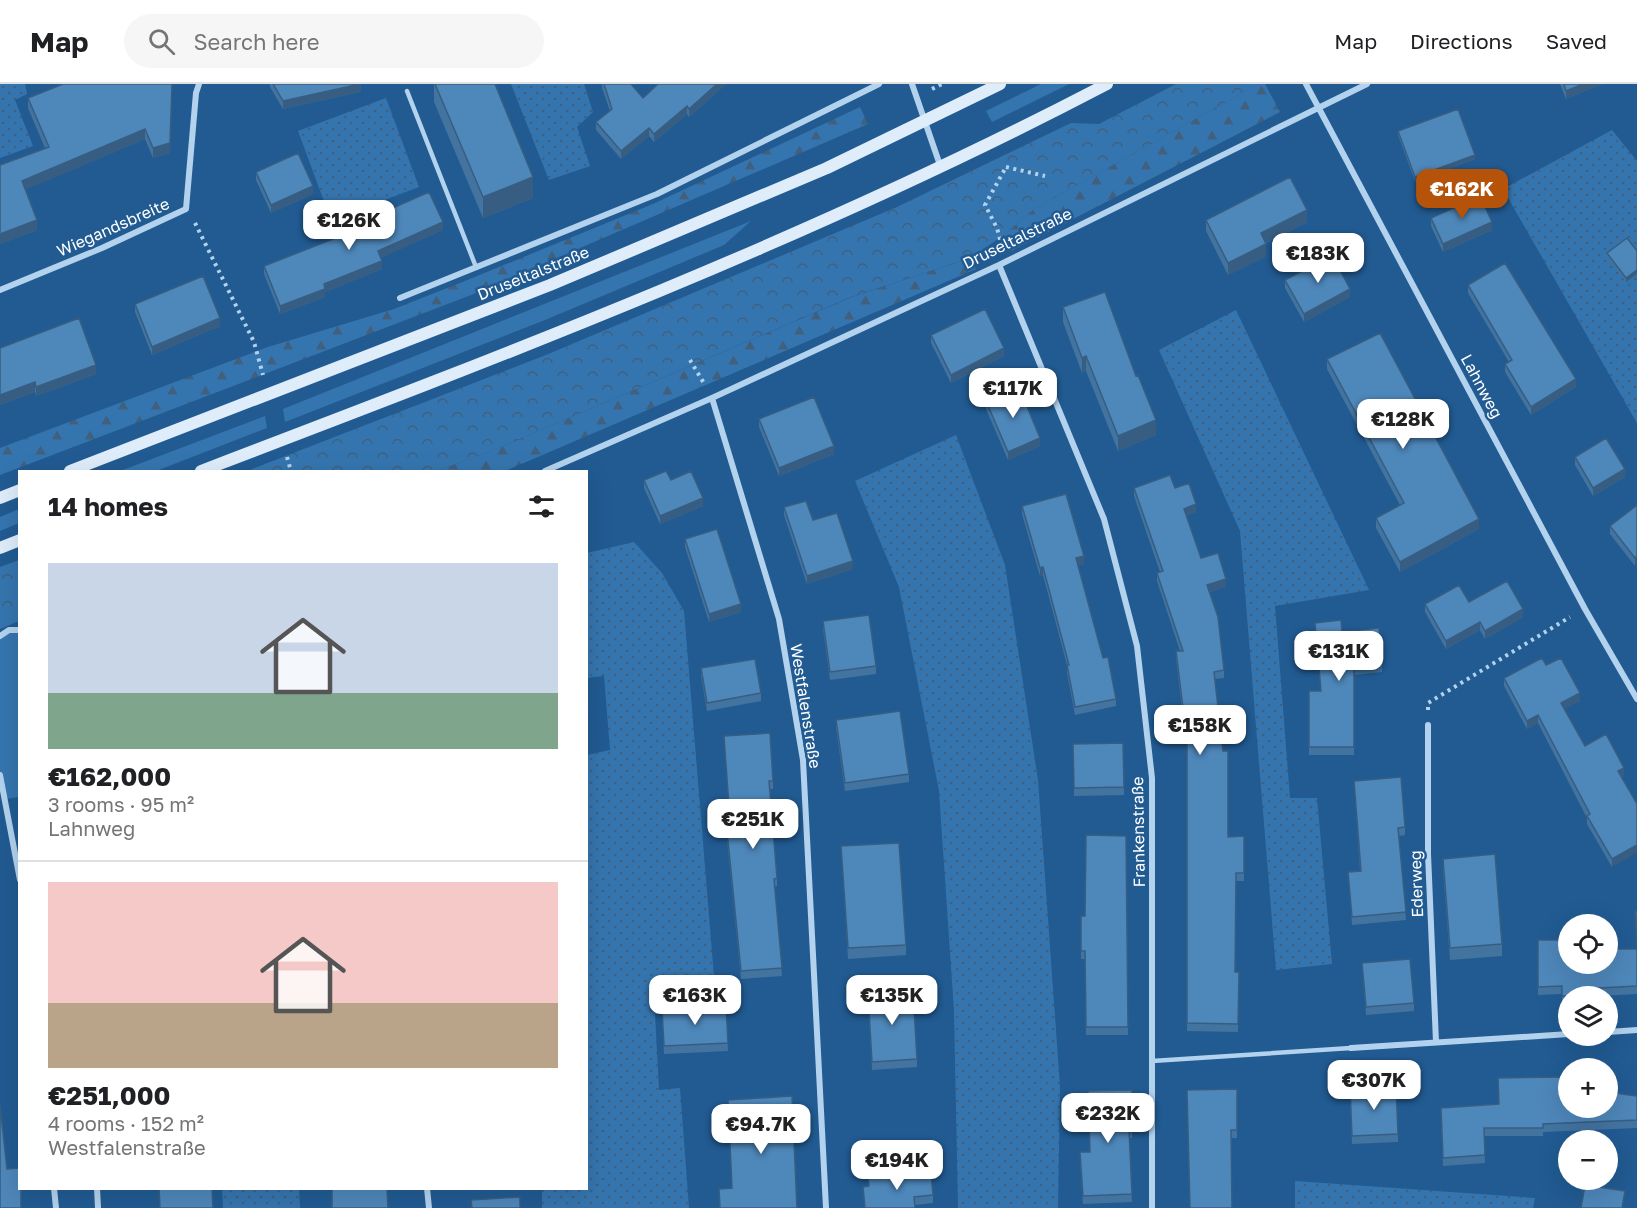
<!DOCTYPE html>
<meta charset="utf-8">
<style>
body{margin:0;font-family:"Golos Text",sans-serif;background:#f6f6f6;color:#202124;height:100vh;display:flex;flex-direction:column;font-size:22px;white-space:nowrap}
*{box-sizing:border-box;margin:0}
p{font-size:20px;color:#757577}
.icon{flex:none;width:33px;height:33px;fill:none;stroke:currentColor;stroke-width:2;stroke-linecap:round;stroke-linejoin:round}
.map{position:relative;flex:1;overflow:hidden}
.side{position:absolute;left:18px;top:386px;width:570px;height:720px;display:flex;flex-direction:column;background:#fff;border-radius:0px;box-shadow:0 6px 24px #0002}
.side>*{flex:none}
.buttons{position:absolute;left:1558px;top:830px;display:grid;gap:12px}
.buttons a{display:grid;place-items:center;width:60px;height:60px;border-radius:50%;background:#fff;box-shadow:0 6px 24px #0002;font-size:30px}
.price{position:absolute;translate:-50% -51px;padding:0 14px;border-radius:12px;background:#fff;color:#222;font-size:20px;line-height:39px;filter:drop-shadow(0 2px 3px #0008)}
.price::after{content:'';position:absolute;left:50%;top:36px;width:18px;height:14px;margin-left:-9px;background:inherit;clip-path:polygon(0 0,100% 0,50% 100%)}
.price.active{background:#b45309;color:#fff}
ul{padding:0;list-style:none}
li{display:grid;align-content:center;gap:12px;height:318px;padding:0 30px}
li+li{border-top:2px solid #e0e0e0}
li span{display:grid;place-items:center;height:186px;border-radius:0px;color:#555}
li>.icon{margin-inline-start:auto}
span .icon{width:108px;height:108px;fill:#fffc;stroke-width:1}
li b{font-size:26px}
h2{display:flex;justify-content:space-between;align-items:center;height:72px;padding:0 30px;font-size:26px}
header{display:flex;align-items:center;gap:36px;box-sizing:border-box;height:84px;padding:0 30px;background:#fff;border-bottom:2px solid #e0e0e0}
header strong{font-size:28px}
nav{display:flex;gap:33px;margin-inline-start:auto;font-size:21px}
.search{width:420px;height:54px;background:#f6f6f6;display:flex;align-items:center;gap:15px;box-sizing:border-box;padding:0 21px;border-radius:33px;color:#757577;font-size:22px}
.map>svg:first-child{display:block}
.grass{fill:#3575af}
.forest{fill:url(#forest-firs)}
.park{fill:url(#park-crowns)}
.garden{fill:url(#garden-dots)}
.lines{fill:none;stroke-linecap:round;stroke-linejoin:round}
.path{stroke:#b3d2ed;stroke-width:4;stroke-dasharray:3 4.5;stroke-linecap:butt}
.lane{stroke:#b3d2ed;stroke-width:4.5}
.street{stroke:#b3d2ed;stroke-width:6}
.secondary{stroke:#dfedfa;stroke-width:12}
.wall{fill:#4374a0}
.shaded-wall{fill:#375e82}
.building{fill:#4e87ba;stroke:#375e82;stroke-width:1.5}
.labels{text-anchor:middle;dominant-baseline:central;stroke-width:5;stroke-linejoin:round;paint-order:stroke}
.street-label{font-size:16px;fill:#fff;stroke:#215b92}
</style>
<header>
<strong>Map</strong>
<div class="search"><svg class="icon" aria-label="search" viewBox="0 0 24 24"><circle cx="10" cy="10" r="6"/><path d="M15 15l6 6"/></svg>Search here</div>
<nav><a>Map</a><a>Directions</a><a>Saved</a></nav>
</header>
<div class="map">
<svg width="1637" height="1124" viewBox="0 0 1637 1124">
<defs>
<pattern id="forest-firs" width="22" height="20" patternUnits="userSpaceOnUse" patternTransform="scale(1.5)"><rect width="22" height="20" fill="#3575af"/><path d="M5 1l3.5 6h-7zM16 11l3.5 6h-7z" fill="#40607e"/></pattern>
<pattern id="park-crowns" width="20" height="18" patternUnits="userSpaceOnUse" patternTransform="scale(1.5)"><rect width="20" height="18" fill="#3575af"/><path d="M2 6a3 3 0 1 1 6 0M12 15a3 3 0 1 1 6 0" fill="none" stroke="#40607e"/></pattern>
<pattern id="garden-dots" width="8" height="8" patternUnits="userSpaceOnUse" patternTransform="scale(1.5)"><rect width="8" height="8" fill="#3575af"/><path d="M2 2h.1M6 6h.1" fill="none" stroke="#40607e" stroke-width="1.8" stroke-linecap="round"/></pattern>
</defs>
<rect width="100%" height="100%" fill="#215b92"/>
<path class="grass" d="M 1041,0 L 1069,0 L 992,38 L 986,27 Z
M 751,137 L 724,161 L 545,236 L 285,338 L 283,325 Z
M 265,332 L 267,344 L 156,387 L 120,387 Z
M 19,425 L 19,439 L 0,447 L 0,433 Z
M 9,546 L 19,546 L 19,713 L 4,715 L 0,691 L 0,552 Z"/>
<path class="forest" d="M 1258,0 L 1265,0 L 1280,28 L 1011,167 L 1004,151 L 1034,125 Z
M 860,23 L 868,40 L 471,211 L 0,391 L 0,364 L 268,263 L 394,225 L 465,197 L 653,120 Z
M 970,174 L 976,185 L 505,387 L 437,387 L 501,363 L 852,213 Z"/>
<path class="park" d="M 1176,0 L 1258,0 L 1034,125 L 1004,151 L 970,174 L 851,213 L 501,363 L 437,387 L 247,387 L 546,271 L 897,123 L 1071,39 L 1099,40 Z
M 19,476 L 19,537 L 0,545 L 0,483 Z"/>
<path class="garden" d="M 0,0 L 25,0 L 27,10 L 15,16 L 33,62 L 0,74 Z
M 511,0 L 584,0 L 593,28 L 577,43 L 590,82 L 549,96 Z
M 386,14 L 419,103 L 331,136 L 298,47 Z
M 1612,46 L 1637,77 L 1637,339 L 1503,105 Z
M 1236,226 L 1369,506 L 1275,522 L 1290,714 L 1317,714 L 1332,880 L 1276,886 L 1240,447 L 1159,266 Z
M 956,351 L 1005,481 L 1038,696 L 1060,1002 L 1058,1124 L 958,1124 L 954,927 L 939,707 L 899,503 L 855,397 Z
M 634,458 L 662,489 L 684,527 L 716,917 L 655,930 L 659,1006 L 680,1004 L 689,1124 L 542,1124 L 542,1104 L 586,1104 L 587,671 L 610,666 L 604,592 L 587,594 L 587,469 Z
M 1295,1097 L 1535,1114 L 1533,1124 L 1295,1124 Z
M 222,1104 L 299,1104 L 300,1124 L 223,1124 Z"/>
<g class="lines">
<path class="path" d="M 932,5 L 942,0
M 1006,83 L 1045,92
M 195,139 L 254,258 L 263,291
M 1002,163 L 997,144 L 985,121 L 1006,83
M 690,276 L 705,301
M 287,373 L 291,387
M 1428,626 L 1428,619 L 1570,533"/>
<path class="lane" d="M 407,7 L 476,183
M 1152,977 L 1351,964"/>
<path class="street" d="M 912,0 L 941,84
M 1306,0 L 1585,525 L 1637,615
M 999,181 L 1104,435 L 1137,562 L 1152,694 L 1152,1124
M 0,206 L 102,164 L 186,125 L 196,9 L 199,0
M 400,214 L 657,110 L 879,0
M 712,314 L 779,535 L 803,676 L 826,1124
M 545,387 L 712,314 L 999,181 L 1367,0
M 0,552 L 9,546 L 20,546
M 1428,641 L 1428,770 L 1436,958
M 0,691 L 20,796
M 1608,948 L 1637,946
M 1351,964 L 1569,950
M 54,1104 L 56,1124
M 97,1104 L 98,1124
M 427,1104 L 429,1124"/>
<path class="secondary" d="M 70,387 L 550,201 L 827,84 L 1000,0
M 201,387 C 508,270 815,153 1107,0
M 0,414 L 20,406
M 0,464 L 20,456"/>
</g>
<path class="wall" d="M 63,0 L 172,0 L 170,69 L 153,74 L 145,55 L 26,105 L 37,136 L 37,146 L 0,160 L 0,81 L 45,64 L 28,24 L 28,14 Z
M 270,0 L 361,0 L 360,8 L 283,25 L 270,3 Z
M 434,0 L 495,0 L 533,114 L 483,134 L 434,18 Z
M 602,0 L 631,0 L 643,14 L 726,0 L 689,33 L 687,30 L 654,58 L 649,52 L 621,75 L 596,46 L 596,38 L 610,27 L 602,4 Z
M 1560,0 L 1602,0 L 1566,15 Z
M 1398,47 L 1475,75 L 1415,97 L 1398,51 Z
M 256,88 L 313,110 L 271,129 L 256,96 Z
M 386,127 L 443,146 L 380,174 L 382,185 L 325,208 L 325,213 L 280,230 L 264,190 L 264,182 L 386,135 Z
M 1431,134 L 1492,146 L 1443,168 L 1431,142 Z
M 1206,136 L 1307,138 L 1266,159 L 1266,172 L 1228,191 L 1206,147 Z
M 1637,167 L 1626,198 L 1607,173 L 1607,169 Z
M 1285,196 L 1350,213 L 1304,238 L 1285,204 Z
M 1468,201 L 1576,303 L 1531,331 L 1505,288 L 1505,280 L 1509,278 L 1468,209 Z
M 135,220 L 220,242 L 152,271 L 135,228 Z
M 1063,223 L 1156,351 L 1118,367 L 1086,287 L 1082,289 L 1063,238 Z
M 931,251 L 1004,272 L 951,299 L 931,259 Z
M 0,264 L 96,290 L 36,312 L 35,308 L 0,321 Z
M 1327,275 L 1479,445 L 1400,488 L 1376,444 L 1376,434 L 1400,421 L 1327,285 Z
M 986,317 L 1040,362 L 1008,376 L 986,325 Z
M 759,335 L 834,370 L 779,392 L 759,343 Z
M 1575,373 L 1625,393 L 1593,412 L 1575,381 Z
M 644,396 L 671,396 L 703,422 L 660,440 L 644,404 Z
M 1134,404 L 1175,404 L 1196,428 L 1186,432 L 1201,474 L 1226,503 L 1210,508 L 1224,586 L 1224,594 L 1215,595 L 1228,753 L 1244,752 L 1244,797 L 1236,797 L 1235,888 L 1239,888 L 1238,948 L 1187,947 L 1187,640 L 1184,640 L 1176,575 L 1176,567 L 1180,567 L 1157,497 L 1157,489 L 1160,488 L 1134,412 Z
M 1637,421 L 1635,482 L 1610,450 L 1610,442 Z
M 1022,422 L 1084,480 L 1078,481 L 1103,574 L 1116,615 L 1116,622 L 1075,631 L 1067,589 L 1067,581 L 1043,491 L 1040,492 L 1022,430 Z
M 784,423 L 813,436 L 853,485 L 807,500 L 784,431 Z
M 685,455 L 741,528 L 709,538 L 685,463 Z
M 1469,518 L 1523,533 L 1485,555 L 1480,546 L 1446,565 L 1425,528 L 1425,520 Z
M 823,537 L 876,582 L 876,590 L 830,596 L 823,545 Z
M 1315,539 L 1342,548 L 1382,580 L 1382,588 L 1354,591 L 1354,671 L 1309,671 L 1309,607 L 1321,607 Z
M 1546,581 L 1580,617 L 1564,625 L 1585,662 L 1624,692 L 1622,693 L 1612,783 L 1587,740 L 1587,734 L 1538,639 L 1527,645 L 1504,602 L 1504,594 Z
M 701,584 L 761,609 L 761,617 L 707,627 L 701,592 Z
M 586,601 L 588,637 L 586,637 Z
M 836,636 L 909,690 L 909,698 L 845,707 L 836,644 Z
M 724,652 L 773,697 L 773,705 L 770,705 L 777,794 L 777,802 L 774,803 L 782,892 L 741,895 L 726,745 L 726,737 L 730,737 Z
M 1123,659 L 1124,711 L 1074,712 L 1073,660 Z
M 1354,697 L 1405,743 L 1405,751 L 1399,752 L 1406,836 L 1352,841 L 1348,788 L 1360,787 Z
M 1126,752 L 1128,951 L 1086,951 L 1085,875 L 1081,875 L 1081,832 L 1085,832 Z
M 841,762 L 906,861 L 906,871 L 848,875 Z
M 1443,775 L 1502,860 L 1502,872 L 1450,876 L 1443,786 Z
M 1637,827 L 1637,910 L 1599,912 L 1569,912 L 1569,920 L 1562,920 L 1562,910 L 1538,911 L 1538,856 L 1569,879 L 1637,865 Z
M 1362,879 L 1414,919 L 1414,927 L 1366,931 Z
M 868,910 L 917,975 L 917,983 L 872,986 Z
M 726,921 L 728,967 L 664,970 L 662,933 Z
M 1237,1005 L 1237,1054 L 1232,1054 L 1190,1124 Z
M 1132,1006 L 1132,1054 L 1129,1054 L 1132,1118 L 1083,1120 L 1080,1076 L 1090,1068 Z
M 1615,1009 L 1637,1012 L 1637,1044 L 1543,1048 L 1543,1052 L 1484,1052 L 1485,1079 L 1443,1082 L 1441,1032 L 1499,1020 Z
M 1350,1012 L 1398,1050 L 1398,1058 L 1352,1060 Z
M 868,1094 L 933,1111 L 933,1119 L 915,1121 L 915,1124 L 865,1124 L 863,1103 L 868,1102 Z"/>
<path class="shaded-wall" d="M 172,0 L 170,69 L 153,74 L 153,64 Z
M 361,0 L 360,8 L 283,25 L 283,17 Z
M 717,0 L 726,0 L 689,33 L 689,25 Z
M 1583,0 L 1602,0 L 1566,15 L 1566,7 Z
M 687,22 L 687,30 L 654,58 L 654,50 Z
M 649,44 L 649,52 L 621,75 L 621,67 Z
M 145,45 L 145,55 L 22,107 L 22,97 Z
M 1475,71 L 1475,75 L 1415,97 L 1415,93 Z
M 533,93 L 533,114 L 483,134 L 483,113 Z
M 313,102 L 313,110 L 271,129 L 271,121 Z
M 1307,126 L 1307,138 L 1261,161 L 1261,149 Z
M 37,136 L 37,146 L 0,160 L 0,150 Z
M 443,138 L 443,146 L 378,175 L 378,167 Z
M 1492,138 L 1492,146 L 1443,168 L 1443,160 Z
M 1266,160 L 1266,172 L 1228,191 L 1228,179 Z
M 382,177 L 382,185 L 325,208 L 325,213 L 280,230 L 280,222 L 324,200 Z
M 1637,186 L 1637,190 L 1626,198 L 1626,194 Z
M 1350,205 L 1350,213 L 1304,238 L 1304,230 Z
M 220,234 L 220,242 L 152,271 L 152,263 Z
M 1004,264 L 1004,272 L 951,299 L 951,291 Z
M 1086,272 L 1086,287 L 1082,289 L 1082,274 Z
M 96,281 L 96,290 L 36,312 L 36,303 Z
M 1576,295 L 1576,303 L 1531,331 L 1531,323 Z
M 35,298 L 35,308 L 0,321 L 0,311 Z
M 1156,336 L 1156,351 L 1118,367 L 1118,352 Z
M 1040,354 L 1040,362 L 1008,376 L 1008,368 Z
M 834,362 L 834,370 L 779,392 L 779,384 Z
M 1625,385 L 1625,393 L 1593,412 L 1593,404 Z
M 703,414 L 703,422 L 660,440 L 660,432 Z
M 1196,420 L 1196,428 L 1184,433 L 1184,425 Z
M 1479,435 L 1479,445 L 1400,488 L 1400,478 Z
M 1084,472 L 1084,480 L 1076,482 L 1076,474 Z
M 1637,472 L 1637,480 L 1635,482 L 1635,474 Z
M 853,477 L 853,485 L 807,500 L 807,492 Z
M 1043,483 L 1043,491 L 1040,492 L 1040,484 Z
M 1226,495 L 1226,503 L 1207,509 L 1207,501 Z
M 741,520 L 741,528 L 709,538 L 709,530 Z
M 1523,525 L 1523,533 L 1485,555 L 1485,547 Z
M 1480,538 L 1480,546 L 1446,565 L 1446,557 Z
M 1580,609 L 1580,617 L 1561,627 L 1561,619 Z
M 1538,631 L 1538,639 L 1527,645 L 1527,637 Z
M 1624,684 L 1624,692 L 1618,695 L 1618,687 Z
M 1637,761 L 1637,769 L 1612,783 L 1612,775 Z"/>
<path class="building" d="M 63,0 L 172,0 L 170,59 L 153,64 L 145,45 L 22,97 L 37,136 L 0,150 L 0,81 L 49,63 L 28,14 Z
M 273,0 L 360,0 L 283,17 Z
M 435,0 L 495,0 L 533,93 L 483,113 Z
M 604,0 L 631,0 L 643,14 L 658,0 L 717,0 L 689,25 L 687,22 L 654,50 L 649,44 L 621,67 L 596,38 L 612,25 Z
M 1564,0 L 1583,0 L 1566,7 Z
M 1458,25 L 1475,71 L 1415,93 L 1398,47 Z
M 298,69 L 313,102 L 271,121 L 256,88 Z
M 1290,93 L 1307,126 L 1261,149 L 1266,160 L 1228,179 L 1206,136 Z
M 429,108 L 443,138 L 378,167 L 382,177 L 324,200 L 325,205 L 280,222 L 264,182 L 389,133 L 386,127 Z
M 1480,112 L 1492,138 L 1443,160 L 1431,134 Z
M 1627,154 L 1637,167 L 1637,186 L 1626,194 L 1607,169 Z
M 1332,171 L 1350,205 L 1304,230 L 1285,196 Z
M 1505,179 L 1576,295 L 1531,323 L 1505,280 L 1512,276 L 1468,201 Z
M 203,192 L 220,234 L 152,263 L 135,220 Z
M 1105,208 L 1136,292 L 1138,291 L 1156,336 L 1118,352 L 1086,272 L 1082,274 L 1063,223 Z
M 985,225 L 1004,264 L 951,291 L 931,251 Z
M 79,234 L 96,281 L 36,303 L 35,298 L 0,311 L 0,264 Z
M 1380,249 L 1479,435 L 1400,478 L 1376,434 L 1404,419 L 1327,275 Z
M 1019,303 L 1040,354 L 1008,368 L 986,317 Z
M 814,313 L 834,362 L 779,384 L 759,335 Z
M 1606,354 L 1625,385 L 1593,404 L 1575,373 Z
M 666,387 L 671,396 L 691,387 L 703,414 L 660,432 L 644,396 Z
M 1170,391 L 1175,404 L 1189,399 L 1196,420 L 1184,425 L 1201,474 L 1218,469 L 1226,495 L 1207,501 L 1218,533 L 1224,586 L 1214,588 L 1223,667 L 1228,667 L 1228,753 L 1244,752 L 1244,789 L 1236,789 L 1235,888 L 1239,888 L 1238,940 L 1187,939 L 1187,632 L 1184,632 L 1176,567 L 1183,567 L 1157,489 L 1163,487 L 1134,404 Z
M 1066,410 L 1084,472 L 1076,474 L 1103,574 L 1108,573 L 1116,615 L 1075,623 L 1067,581 L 1069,581 L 1043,483 L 1040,484 L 1022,422 Z
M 806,417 L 813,436 L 837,429 L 853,477 L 807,492 L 784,423 Z
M 1637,421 L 1637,472 L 1635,474 L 1610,442 Z
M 717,445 L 741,520 L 709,530 L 685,455 Z
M 1507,497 L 1523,525 L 1485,547 L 1480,538 L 1446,557 L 1425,520 L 1459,501 L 1469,518 Z
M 869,531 L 876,582 L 830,588 L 823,537 Z
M 1341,536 L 1342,548 L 1379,544 L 1382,580 L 1354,583 L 1354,663 L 1309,663 L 1309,607 L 1321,607 L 1315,539 Z
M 1542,574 L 1546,581 L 1561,574 L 1580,609 L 1561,619 L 1585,662 L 1606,650 L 1624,684 L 1618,687 L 1637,720 L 1637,761 L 1612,775 L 1587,732 L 1590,730 L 1538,631 L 1527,637 L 1504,594 Z
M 755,575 L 761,609 L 707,619 L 701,584 Z
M 586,601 L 588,629 L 586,629 Z
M 900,627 L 909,690 L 845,699 L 836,636 Z
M 770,649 L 773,697 L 769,697 L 777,794 L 774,795 L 782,884 L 741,887 L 726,737 L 730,737 L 724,652 Z
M 1123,659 L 1124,703 L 1074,704 L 1073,660 Z
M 1401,693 L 1405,743 L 1398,744 L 1406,828 L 1352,833 L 1348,788 L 1361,787 L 1354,697 Z
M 1086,751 L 1126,752 L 1128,943 L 1086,943 L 1085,867 L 1081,867 L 1081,832 L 1085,832 Z
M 899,759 L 906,861 L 848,864 L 841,762 Z
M 1495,770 L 1502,860 L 1450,864 L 1443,775 Z
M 1635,827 L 1637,827 L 1637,902 L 1599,904 L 1599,911 L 1562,912 L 1562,902 L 1538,903 L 1538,856 L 1569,856 L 1569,879 L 1608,879 L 1608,865 L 1637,865 Z
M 1410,875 L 1414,919 L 1366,923 L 1362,879 Z
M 913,907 L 917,975 L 872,978 L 868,910 Z
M 726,921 L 728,959 L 664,962 L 662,925 Z
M 1615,988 L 1615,1009 L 1637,1012 L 1637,1036 L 1543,1040 L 1543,1044 L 1484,1044 L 1485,1071 L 1443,1074 L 1441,1024 L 1499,1020 L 1498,994 L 1567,993 L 1567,990 L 1569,990 L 1569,1023 L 1608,1023 L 1608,989 Z
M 1396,1002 L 1398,1050 L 1352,1052 L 1350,1004 Z
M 1237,1005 L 1237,1046 L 1231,1046 L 1232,1124 L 1190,1124 L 1187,1006 Z
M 1132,1006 L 1132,1046 L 1129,1046 L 1132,1110 L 1083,1112 L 1080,1068 L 1090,1068 L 1088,1007 Z
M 792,1012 L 797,1124 L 720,1124 L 719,1105 L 732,1104 L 728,1016 Z
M 0,1021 L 7,1085 L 20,1084 L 20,1104 L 21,1104 L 21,1124 L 0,1124 Z
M 931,1089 L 933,1111 L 914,1113 L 915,1124 L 865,1124 L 863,1103 L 869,1102 L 868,1094 Z
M 1585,1101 L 1625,1107 L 1622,1124 L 1581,1124 Z
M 159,1104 L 212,1104 L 213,1124 L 160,1124 Z
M 332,1104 L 387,1104 L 388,1124 L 332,1124 Z
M 520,1113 L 520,1124 L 472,1124 L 471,1116 Z"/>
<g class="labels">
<g class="street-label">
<text transform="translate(113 143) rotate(-24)">Wiegandsbreite</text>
<text transform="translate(1017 154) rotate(-26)">Druseltalstraße</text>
<text transform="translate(533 189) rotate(-22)">Druseltalstraße</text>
<text transform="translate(1482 302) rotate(62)">Lahnweg</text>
<text transform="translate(806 622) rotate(81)">Westfalenstraße</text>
<text transform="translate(1138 748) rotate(-91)">Frankenstraße</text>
<text transform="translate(1416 800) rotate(-92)">Ederweg</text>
</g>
</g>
</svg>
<div class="buttons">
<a><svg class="icon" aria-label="locate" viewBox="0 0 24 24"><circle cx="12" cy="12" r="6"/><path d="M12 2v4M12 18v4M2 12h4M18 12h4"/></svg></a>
<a><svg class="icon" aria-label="layers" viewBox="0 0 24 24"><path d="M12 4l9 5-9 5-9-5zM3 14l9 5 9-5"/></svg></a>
<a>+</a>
<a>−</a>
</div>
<b class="price active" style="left:1462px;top:136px">€162K</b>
<b class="price" style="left:349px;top:167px">€126K</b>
<b class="price" style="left:1318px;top:200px">€183K</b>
<b class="price" style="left:1013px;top:335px">€117K</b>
<b class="price" style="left:1403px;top:366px">€128K</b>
<b class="price" style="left:1339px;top:598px">€131K</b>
<b class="price" style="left:1200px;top:672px">€158K</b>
<b class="price" style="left:753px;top:766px">€251K</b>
<b class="price" style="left:695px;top:942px">€163K</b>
<b class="price" style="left:892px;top:942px">€135K</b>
<b class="price" style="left:1374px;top:1027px">€307K</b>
<b class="price" style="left:1108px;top:1060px">€232K</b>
<b class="price" style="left:761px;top:1071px">€94.7K</b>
<b class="price" style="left:897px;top:1107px">€194K</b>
<section class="side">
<h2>14 homes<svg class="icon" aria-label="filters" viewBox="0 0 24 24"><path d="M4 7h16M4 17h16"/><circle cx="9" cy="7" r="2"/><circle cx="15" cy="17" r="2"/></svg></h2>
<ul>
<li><span style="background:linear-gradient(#c9d6e8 70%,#7fa58c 0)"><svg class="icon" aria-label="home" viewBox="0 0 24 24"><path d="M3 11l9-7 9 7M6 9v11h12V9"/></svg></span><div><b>€162,000</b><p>3 rooms · 95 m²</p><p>Lahnweg</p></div></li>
<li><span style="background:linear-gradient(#f6c9c9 65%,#b9a48a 0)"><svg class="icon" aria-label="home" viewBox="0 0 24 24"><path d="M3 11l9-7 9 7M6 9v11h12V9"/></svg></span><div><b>€251,000</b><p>4 rooms · 152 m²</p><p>Westfalenstraße</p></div></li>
</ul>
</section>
</div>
